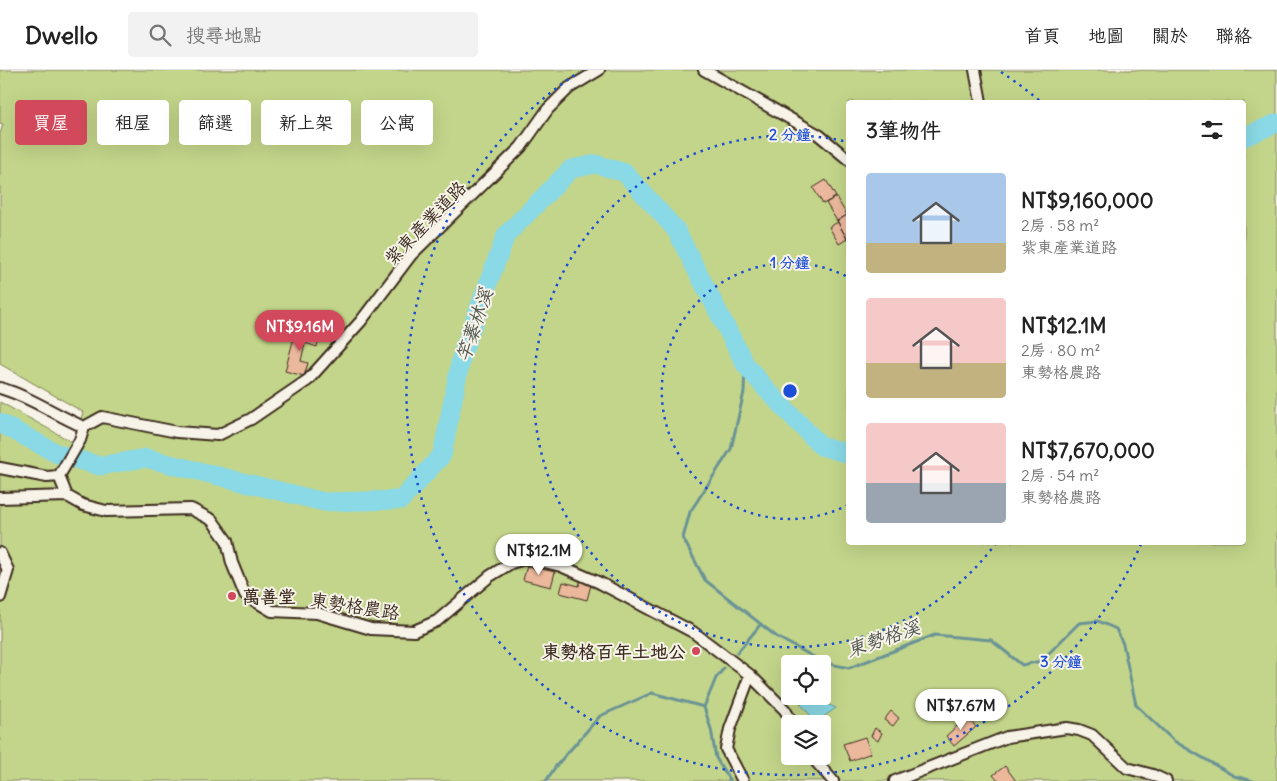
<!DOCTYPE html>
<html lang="zh-TW">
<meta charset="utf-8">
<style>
body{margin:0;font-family:Delius,"LXGW WenKai TC",sans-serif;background:#f2f2f2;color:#222;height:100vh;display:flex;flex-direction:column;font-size:19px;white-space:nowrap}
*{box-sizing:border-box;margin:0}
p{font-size:16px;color:#767676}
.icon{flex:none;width:28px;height:28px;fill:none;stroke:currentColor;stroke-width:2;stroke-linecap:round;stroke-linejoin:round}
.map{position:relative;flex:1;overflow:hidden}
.side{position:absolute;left:846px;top:30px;width:400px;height:445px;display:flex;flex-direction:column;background:#fff;border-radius:5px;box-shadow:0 5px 20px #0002}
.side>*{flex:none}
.banner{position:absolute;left:15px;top:30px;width:475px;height:45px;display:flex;gap:10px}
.buttons{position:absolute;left:781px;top:585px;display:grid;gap:10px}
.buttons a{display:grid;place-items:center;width:50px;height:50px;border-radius:5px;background:#fff;box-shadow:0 5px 20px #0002;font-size:25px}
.price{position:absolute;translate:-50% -42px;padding:0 11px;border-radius:18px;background:#fff;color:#222;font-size:16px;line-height:32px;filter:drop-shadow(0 1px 2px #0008)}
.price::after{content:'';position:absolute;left:50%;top:30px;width:15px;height:11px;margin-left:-8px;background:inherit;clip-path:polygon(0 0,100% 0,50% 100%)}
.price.current{background:#d1495b;color:#fff}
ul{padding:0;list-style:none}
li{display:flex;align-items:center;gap:15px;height:125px;padding:0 20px}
li span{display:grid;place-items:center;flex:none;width:140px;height:100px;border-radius:5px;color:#555}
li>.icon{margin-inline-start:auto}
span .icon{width:60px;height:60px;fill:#fffc;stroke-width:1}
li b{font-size:21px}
h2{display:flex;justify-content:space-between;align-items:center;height:60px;padding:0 20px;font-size:21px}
.chip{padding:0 18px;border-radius:5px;background:#fff;box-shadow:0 5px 20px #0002;font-size:18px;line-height:45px}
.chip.current{background:#d1495b;color:#fff}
header{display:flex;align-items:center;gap:30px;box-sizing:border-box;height:70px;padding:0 25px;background:#fff;border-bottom:1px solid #e0e0e0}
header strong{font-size:24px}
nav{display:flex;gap:28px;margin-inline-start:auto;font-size:18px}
.search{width:350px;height:45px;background:#f2f2f2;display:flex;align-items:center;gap:12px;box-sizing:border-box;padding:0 18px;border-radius:5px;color:#767676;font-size:19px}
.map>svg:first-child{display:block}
.green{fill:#c3d58a;stroke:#7f8054;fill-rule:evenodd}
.water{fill:#8ad9e6;stroke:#6a9396}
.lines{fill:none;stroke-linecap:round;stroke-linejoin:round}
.stream{stroke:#6a9396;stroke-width:3}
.river{stroke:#8ad9e6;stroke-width:19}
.building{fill:#ebb89c;stroke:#3b2a1e}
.minor-casing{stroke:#3b2a1e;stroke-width:14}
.minor{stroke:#f7f3e8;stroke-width:10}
.ring{fill:none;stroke:#1d4ed8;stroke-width:2.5;stroke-dasharray:2.5 5}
.poi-dot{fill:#d1495b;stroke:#f7f3e8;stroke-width:2}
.labels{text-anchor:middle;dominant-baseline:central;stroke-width:4;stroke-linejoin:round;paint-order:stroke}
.street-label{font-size:18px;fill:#3b2a1e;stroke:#f7f3e8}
.poi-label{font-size:18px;font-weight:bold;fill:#3b2a1e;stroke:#f7f3e8;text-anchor:start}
.water-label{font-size:19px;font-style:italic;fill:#4f5650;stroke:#f7f3e8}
.centre{fill:#1d4ed8;stroke:#f7f3e8;stroke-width:2.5}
.ring-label{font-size:15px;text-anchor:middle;font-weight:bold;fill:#1d4ed8;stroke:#f7f3e8;stroke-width:4;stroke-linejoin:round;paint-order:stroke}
</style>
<header>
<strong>Dwello</strong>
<div class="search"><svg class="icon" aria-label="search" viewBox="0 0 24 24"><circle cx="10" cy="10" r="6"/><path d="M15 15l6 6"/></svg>搜尋地點</div>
<nav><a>首頁</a><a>地圖</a><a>關於</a><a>聯絡</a></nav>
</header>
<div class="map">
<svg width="1277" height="711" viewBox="0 0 1277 711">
<rect width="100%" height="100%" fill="#f7f3e8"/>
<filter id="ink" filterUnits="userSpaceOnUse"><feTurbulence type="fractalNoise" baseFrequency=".02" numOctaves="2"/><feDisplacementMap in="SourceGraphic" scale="10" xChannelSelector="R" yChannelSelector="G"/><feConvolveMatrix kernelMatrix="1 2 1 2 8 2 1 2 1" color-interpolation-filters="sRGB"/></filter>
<g filter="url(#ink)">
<path class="green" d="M 0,0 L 1277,0 L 1277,711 L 0,711 L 0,332 L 74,373 L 83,342 L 0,294 L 0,64 L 3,54 L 0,53 ZM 849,32 L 1244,32 L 1244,472 L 849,472 ZM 790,594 L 822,594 L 822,626 L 790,626 ZM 790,654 L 822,654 L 822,686 L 790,686 Z"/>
<path class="water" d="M 816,629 L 836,638 L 816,652 L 800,633 Z"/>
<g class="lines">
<path class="stream" d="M 745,294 L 744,322 L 731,379 L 690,442 L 683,468 L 705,510 L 777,567 L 825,593 L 849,598 L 935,565 L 991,570 L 1022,595 L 1041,591 L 1079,553 L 1098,551 L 1116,559 L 1123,574 L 1136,635 L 1174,671 L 1234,706 L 1253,711
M 737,583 L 760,555
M 704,637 L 711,659 L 716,688 L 730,711
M 546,711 L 556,696 L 600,646 L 652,623 L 704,637 L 716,608 L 724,598"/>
<path class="river" d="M 1244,67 L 1277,53
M 0,353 L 58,384 L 100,396 L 145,388 L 324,432 L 401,430 L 442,385 L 462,284 L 506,165 L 571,99 L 596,94 L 625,103 L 676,160 L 745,294 L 765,318 L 821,376 L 849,384"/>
</g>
<path class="building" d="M 826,110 L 836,127 L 823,134 L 813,118 Z
M 836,127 L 847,145 L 837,151 L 826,133 Z
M 847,145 L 849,148 L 847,169 L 837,151 Z
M 838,152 L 847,169 L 839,174 L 829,157 Z
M 296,260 L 319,266 L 317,277 L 305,273 L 301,291 L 308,293 L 304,306 L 285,301 Z
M 527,496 L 555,502 L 551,517 L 523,510 Z
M 581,508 L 592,511 L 587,530 L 560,523 L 563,512 L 579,516 Z
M 891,641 L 899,648 L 893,656 L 884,650 Z
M 967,647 L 976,657 L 954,676 L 946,666 Z
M 875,658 L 882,663 L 878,671 L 871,666 Z
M 865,667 L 871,683 L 850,691 L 843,674 Z
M 1005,696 L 1016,711 L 998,711 L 993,705 Z"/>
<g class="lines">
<defs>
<path id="minor" d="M 704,0 L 819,65 L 849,90
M 975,0 L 981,32
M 0,318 C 29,326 56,345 84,357 L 102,347 L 177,362 L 218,365 L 251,349 L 308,310 L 361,251 L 411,185 L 521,77 L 548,39 L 569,18 L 599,0
M 0,398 L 47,407 L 59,406
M 59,406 L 67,426 L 83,435 L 106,441 L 191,439 L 212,450 L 227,471 L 232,493 L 245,525 L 272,541 L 317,543 L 371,559 L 414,561 L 437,551 L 490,506 L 511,493 L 528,488 L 561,496 L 600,513 L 693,562 L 750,605 L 785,640 L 793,654
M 59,406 L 80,370 L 84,357
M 0,428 L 67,426
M 0,483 L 8,500 L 0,527
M 811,686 L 833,711
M 743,711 L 726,679 L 730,659 L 750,605
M 895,711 L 1007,667 L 1067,658 L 1079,660 L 1092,665 L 1127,698 L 1153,705 L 1166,711"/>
</defs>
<use href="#minor" class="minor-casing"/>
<use href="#minor" class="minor"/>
</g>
</g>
<g class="ring">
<path d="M848 435A128 128 0 1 1 848 207"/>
<path d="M996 473A256 256 0 1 1 848 72"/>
<path d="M1141 474A383 383 0 1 1 579 2M1001 2A383 383 0 0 1 1041 32"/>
</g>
<g class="poi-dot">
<circle cx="232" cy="526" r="5"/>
<circle cx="696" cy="581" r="5"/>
</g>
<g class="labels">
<g class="street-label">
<text transform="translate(425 153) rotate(-46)">紫東產業道路</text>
<text transform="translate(355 536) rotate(9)">東勢格農路</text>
</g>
<g class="poi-label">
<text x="242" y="526">萬善堂</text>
<text x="686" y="581" text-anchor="end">東勢格百年土地公</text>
</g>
<g class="water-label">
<text transform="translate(474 255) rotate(-71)">竿蓁林溪</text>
<text transform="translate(883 568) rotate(-19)">東勢格溪</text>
</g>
</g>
<circle cx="790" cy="321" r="8" class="centre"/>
<g class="ring-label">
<text x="790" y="70">2 分鐘</text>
<text x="790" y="198">1 分鐘</text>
<text x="1061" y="597">3 分鐘</text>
</g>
</svg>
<div class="buttons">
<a><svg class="icon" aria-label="locate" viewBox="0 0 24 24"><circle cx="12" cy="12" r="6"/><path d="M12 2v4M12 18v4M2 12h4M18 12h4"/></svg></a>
<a><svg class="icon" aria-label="layers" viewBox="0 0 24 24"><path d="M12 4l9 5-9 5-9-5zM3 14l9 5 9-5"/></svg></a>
</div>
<b class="price current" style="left:300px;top:282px">NT$9.16M</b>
<b class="price" style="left:539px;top:506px">NT$12.1M</b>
<b class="price" style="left:961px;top:661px">NT$7.67M</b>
<div class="banner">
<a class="chip current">買屋</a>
<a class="chip">租屋</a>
<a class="chip">篩選</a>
<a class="chip">新上架</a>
<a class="chip">公寓</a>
</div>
<section class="side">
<h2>3筆物件<svg class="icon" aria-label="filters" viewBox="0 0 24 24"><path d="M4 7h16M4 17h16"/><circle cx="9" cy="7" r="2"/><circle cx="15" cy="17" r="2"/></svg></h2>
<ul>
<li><span style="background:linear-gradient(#a9c7e8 70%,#c2b280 0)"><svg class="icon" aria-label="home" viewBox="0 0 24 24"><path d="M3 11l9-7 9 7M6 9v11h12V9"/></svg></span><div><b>NT$9,160,000</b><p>2房 · 58 m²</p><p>紫東產業道路</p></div></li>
<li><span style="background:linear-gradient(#f6c9c9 65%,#c2b280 0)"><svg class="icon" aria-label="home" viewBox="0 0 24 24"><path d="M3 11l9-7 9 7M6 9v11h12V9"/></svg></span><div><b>NT$12.1M</b><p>2房 · 80 m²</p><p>東勢格農路</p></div></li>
<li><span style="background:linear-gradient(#f6c9c9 60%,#9aa5b1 0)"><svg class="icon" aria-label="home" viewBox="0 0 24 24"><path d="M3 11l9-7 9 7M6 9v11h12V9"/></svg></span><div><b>NT$7,670,000</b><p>2房 · 54 m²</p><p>東勢格農路</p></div></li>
</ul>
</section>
</div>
